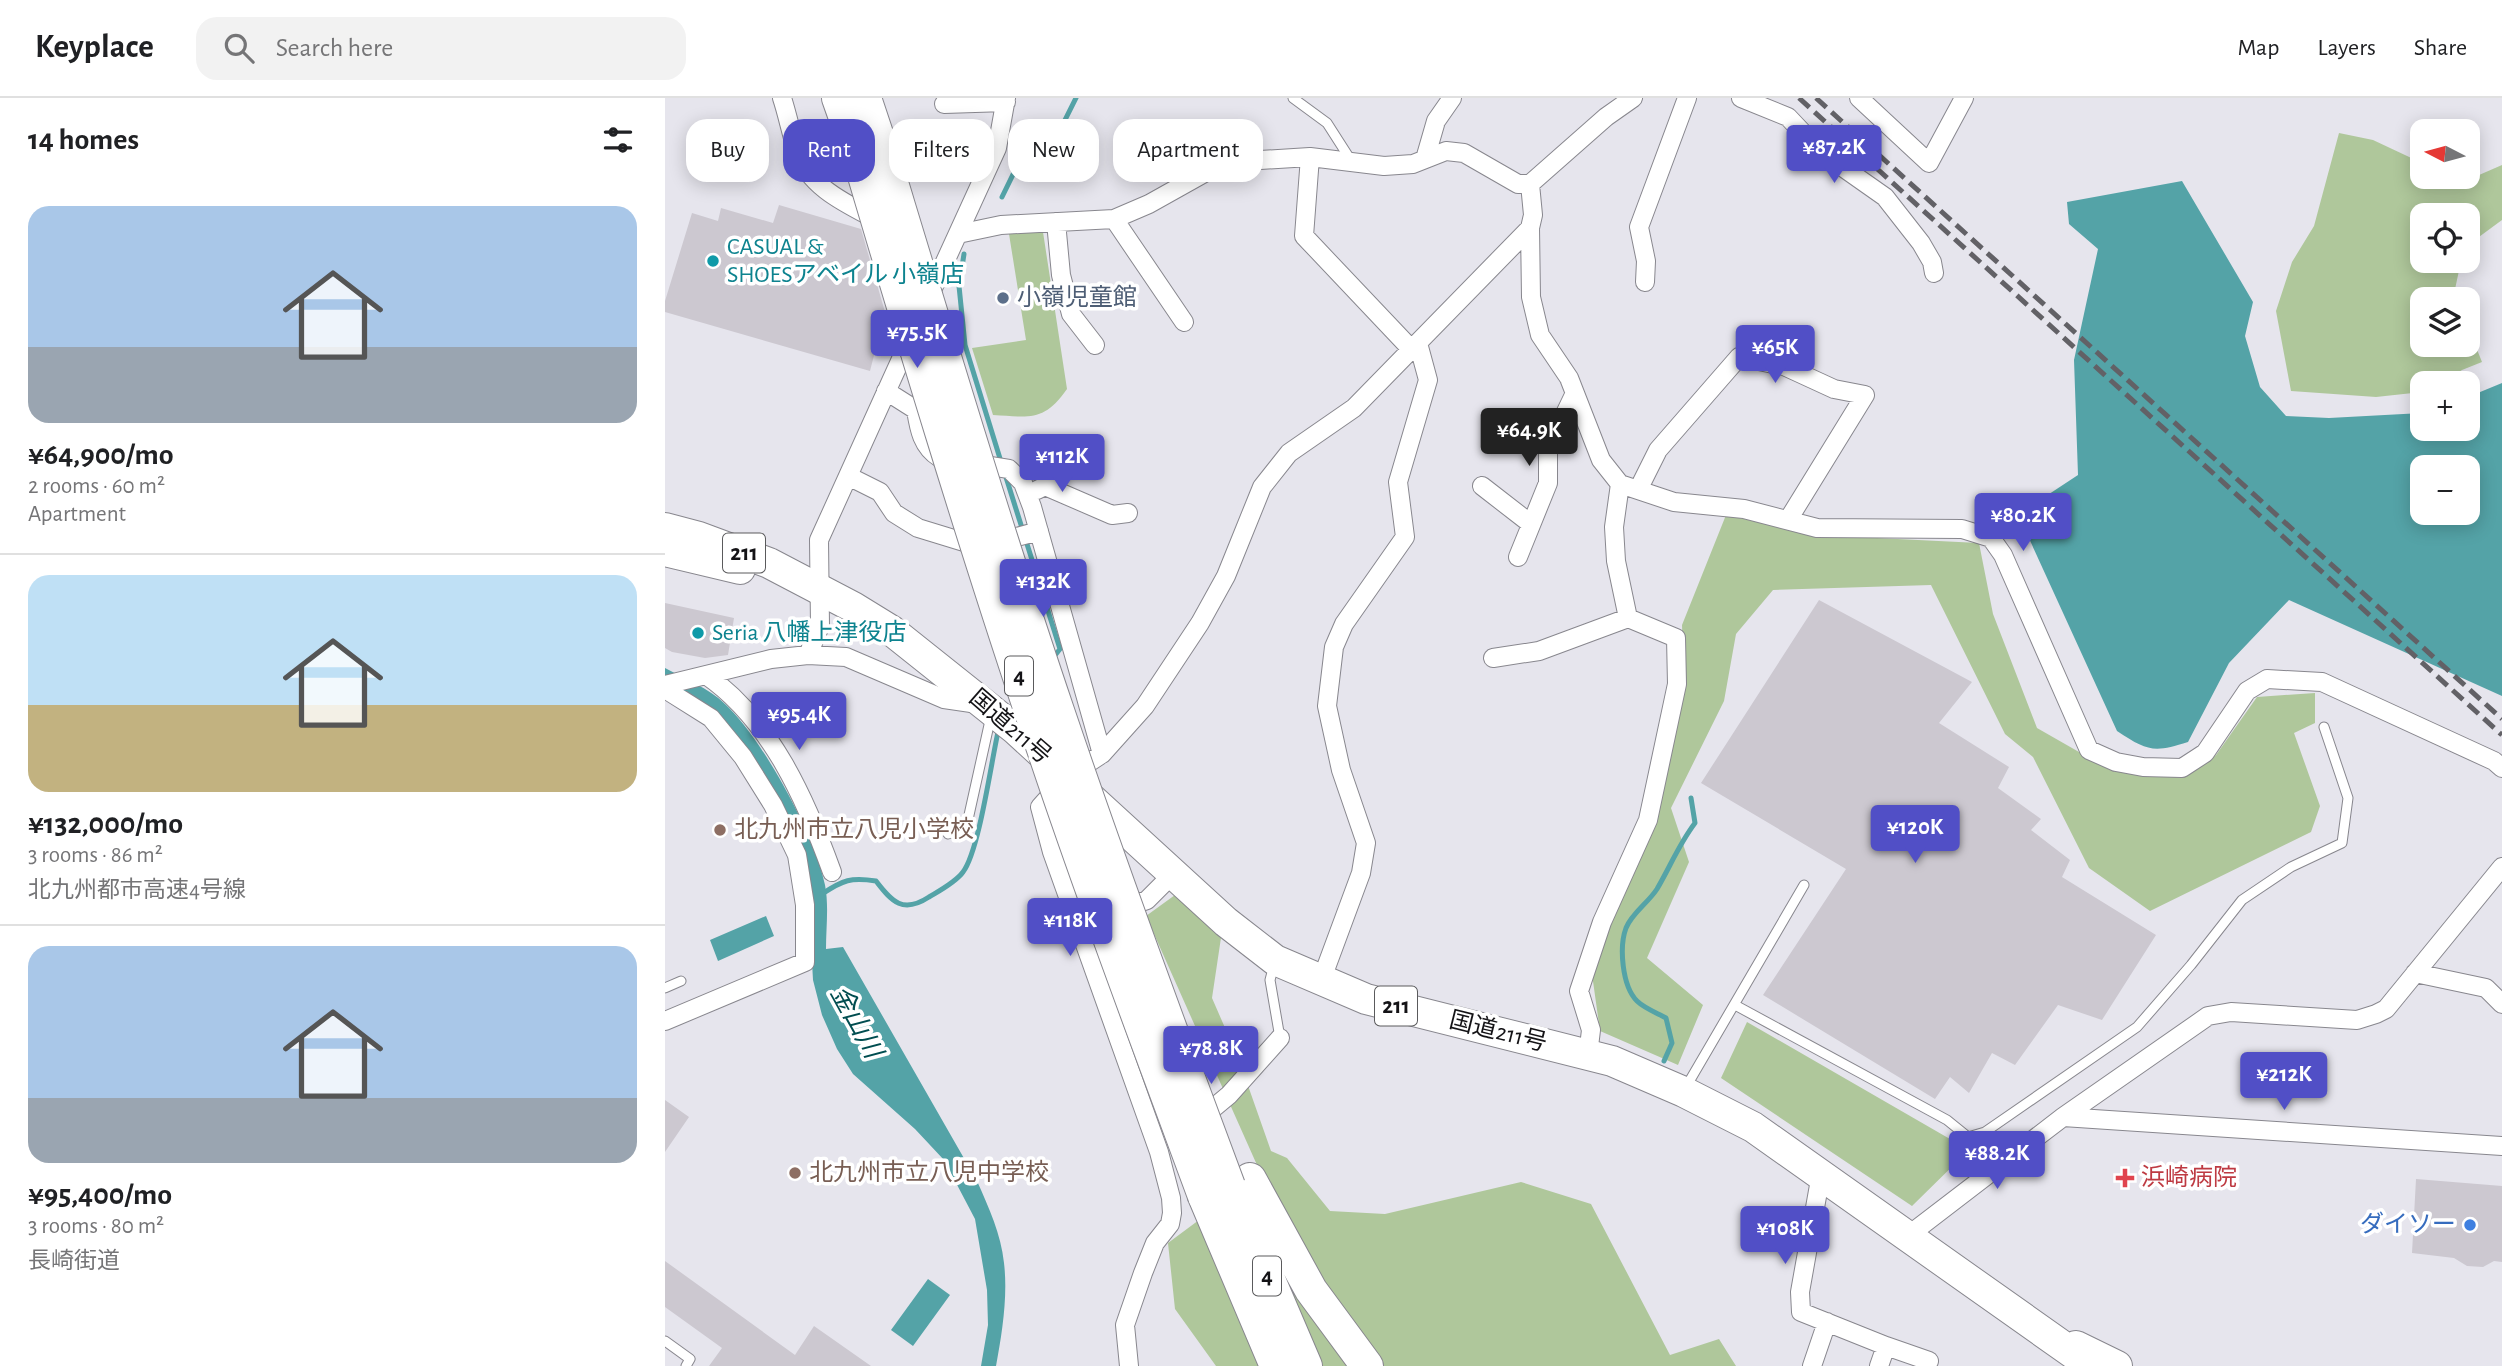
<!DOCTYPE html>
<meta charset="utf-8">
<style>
body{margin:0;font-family:"Alegreya Sans","Noto Sans JP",sans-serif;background:#f2f2f2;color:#202124;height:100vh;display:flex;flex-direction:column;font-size:26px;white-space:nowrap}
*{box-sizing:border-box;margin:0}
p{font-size:23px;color:#757577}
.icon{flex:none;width:38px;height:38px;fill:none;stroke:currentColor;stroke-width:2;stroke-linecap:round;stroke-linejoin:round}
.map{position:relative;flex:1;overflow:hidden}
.panel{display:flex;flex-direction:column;background:#fff;width:665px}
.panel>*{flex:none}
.top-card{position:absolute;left:21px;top:21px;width:665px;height:63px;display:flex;gap:14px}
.needle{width:46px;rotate:276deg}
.buttons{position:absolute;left:1745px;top:21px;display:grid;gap:14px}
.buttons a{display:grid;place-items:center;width:70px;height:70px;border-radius:14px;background:#fff;box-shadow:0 4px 18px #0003;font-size:35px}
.price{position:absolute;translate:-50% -60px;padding:0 16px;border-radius:7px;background:#514fc6;color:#fff;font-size:23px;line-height:46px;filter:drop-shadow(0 2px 4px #0008)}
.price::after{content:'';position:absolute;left:50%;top:42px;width:21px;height:16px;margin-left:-10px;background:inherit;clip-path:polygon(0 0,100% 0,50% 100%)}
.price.on{background:#222;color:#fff}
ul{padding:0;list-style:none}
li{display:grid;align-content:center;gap:14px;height:371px;padding:0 28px}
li+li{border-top:2px solid #e0e0e0}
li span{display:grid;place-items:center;height:217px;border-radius:21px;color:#555}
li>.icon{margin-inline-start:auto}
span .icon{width:126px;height:126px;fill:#fffc;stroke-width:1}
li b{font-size:30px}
h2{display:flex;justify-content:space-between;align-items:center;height:84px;padding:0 28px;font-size:30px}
.pill{padding:0 24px;border-radius:21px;background:#fff;box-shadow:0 4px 18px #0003;font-size:24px;line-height:63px}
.pill.on{background:#514fc6;color:#fff}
header{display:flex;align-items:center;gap:42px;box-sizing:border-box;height:98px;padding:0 35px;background:#fff;border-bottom:2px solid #e0e0e0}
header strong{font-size:33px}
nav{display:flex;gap:38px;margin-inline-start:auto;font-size:24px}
.search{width:490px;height:63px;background:#f2f2f2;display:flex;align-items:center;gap:18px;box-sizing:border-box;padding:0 24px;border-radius:21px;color:#757577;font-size:26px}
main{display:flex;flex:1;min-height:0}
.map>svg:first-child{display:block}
.green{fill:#afc79b}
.water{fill:#54a3a7;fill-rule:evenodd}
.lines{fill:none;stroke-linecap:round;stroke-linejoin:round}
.stream{stroke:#54a3a7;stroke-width:5}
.building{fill:#ccc8d0}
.service-casing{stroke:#88878e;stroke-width:11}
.minor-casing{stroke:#88878e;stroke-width:20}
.trunk-casing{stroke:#88878e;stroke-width:32}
.motorway-casing{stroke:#88878e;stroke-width:34}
.service{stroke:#fff;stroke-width:9}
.minor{stroke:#fff;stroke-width:18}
.trunk{stroke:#fff;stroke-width:30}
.motorway{stroke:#fff;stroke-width:32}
.rail{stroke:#626166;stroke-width:5;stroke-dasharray:14 7;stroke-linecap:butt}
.motorway-bridge-casing{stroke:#88878e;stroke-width:34;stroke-linecap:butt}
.motorway-bridge{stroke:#fff;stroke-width:32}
.culture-dot{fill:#0f9aa8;stroke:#fff;stroke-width:2.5}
.service-dot{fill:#5c6f8a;stroke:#fff;stroke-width:2.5}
.education-dot{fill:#8d6e63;stroke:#fff;stroke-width:2.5}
.health-dot{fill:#e0444e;stroke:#fff;stroke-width:2.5}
.shop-dot{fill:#3f7fe0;stroke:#fff;stroke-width:2.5}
.labels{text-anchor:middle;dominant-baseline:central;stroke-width:7;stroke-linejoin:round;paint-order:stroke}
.shield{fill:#fff;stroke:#5a5a5c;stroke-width:2}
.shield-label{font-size:23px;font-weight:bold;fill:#141316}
.culture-label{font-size:24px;fill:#0d838f;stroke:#fff;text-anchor:start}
.service-label{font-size:24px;fill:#4e5e75;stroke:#fff;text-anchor:start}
.street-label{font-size:24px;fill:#141316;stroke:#fff}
.education-label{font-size:24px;fill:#785e54;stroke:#fff;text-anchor:start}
.health-label{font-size:24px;fill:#be3a42;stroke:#fff;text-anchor:start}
.shop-label{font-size:24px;fill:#366cbe;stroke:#fff;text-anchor:end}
.water-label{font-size:26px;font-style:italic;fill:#004d50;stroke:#fff}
</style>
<header>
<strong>Keyplace</strong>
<div class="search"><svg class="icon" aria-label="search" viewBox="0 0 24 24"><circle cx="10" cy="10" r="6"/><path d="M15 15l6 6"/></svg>Search here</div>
<nav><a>Map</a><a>Layers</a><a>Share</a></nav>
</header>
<main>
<section class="panel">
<h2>14 homes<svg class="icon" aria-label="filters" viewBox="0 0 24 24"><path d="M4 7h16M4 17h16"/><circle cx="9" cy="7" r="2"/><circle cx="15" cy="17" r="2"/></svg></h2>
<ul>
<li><span style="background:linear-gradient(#a9c7e8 65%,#9aa5b1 0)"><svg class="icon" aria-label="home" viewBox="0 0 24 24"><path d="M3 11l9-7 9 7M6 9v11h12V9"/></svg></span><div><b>¥64,900/mo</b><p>2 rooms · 60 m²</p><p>Apartment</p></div></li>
<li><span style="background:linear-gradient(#bfe0f5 60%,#c2b280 0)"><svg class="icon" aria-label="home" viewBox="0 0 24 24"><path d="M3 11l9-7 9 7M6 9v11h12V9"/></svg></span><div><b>¥132,000/mo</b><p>3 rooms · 86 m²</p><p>北九州都市高速4号線</p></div></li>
<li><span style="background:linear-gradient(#a9c7e8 70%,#9aa5b1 0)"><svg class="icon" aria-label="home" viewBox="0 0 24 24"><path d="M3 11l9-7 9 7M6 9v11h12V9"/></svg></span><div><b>¥95,400/mo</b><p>3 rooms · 80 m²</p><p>長崎街道</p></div></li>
</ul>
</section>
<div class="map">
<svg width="1837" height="1268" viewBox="0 0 1837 1268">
<rect width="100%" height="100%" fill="#e6e5ed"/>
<path class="green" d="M 1674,35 L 1708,42 L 1757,65 L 1757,79 L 1787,79 L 1798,84 L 1837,67 L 1837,122 L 1803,147 L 1802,117 L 1757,117 L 1757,163 L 1796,163 L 1789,196 L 1791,201 L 1757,201 L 1757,247 L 1802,247 L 1803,229 L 1817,264 L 1797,272 L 1778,285 L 1757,285 L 1757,294 L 1711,299 L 1626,293 L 1611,213 L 1627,164 L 1649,128 Z
M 378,134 L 402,291 C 379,324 365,319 328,317 L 307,250 L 361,242 L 344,136 Z
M 1061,417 L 1151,437 L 1314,445 L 1328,516 L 1372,630 L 1421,658 L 1515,680 L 1551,657 L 1592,599 L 1650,595 L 1650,625 L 1629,635 L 1655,708 L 1646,734 L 1485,813 L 1424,770 L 1368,659 L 1340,636 L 1266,487 L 1108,492 L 1071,536 L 1059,603 L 1006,710 L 1024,764 L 982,860 L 1038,907 L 1013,967 L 935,933 L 926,869 L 1019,584 L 1017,527 Z
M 510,797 L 557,833 L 547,900 L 574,962 L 606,1053 L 622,1060 L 665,1113 L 720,1116 L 856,1084 L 926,1106 L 1005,1257 L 1054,1241 L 1071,1268 L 551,1268 L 510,1211 L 503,1145 L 596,1076 L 481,818 Z
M 1082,924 L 1304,1052 L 1247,1108 L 1056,980 Z"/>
<path class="water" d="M 1517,83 L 1588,204 L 1580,238 L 1595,289 L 1621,318 L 1664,320 L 1757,315 L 1757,331 L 1802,331 L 1803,299 L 1837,285 L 1837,598 L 1624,502 L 1564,565 L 1523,644 C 1489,655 1482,653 1452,633 L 1357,425 L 1375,402 L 1413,377 L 1409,262 L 1433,151 L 1404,126 L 1402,104 ZM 1757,369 L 1802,369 L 1802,415 L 1757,415 Z
M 0,570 C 20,581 44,590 60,606 C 97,640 150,737 160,787 C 164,807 161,830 161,851 L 178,849 L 312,1083 C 324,1110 336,1136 339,1165 C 343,1198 337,1236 331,1268 L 316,1268 L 323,1227 L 322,1192 L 310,1121 L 279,1062 L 250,1031 L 188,976 L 172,951 L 157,917 L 148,882 L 142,775 L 91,667 L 0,585 Z
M 101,818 L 109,838 L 53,863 L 45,842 Z
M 263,1181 L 285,1197 L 248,1248 L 226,1232 Z"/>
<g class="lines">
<path class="stream" d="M 337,99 L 358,56 L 394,34 L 411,0
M 299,156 L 294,188 L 300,247 L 337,367
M 340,376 L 395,551 L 387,561
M 157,796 C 178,782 186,779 211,783 C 227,804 238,816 264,799 C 274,793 291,784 298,774 C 314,753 326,665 333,634
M 999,963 L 1007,945 L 1001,920 C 992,915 979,910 972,903 C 957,888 954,849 961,830 C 967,815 983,805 992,791 C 1005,769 1014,746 1030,725 L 1026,700"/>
</g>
<path class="building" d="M 114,107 L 196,131 L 220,214 L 205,273 L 0,214 L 0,203 L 27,115 L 53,123 L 56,110 L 108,125 Z
M 1154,502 L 1307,584 L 1274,625 L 1344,669 L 1333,690 L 1376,721 L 1366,732 L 1405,762 L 1397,779 L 1491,837 L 1437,922 L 1393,907 L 1350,967 L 1327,955 L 1304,995 L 1285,979 L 1270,1001 L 1098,897 L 1181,771 L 1036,685 Z
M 0,505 L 69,520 L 63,557 L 40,560 L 7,554 L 0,550 Z
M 0,1002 L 24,1019 L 0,1054 Z
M 1751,1081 L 1837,1088 L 1837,1164 L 1829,1163 L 1818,1169 L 1802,1168 L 1789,1160 L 1747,1155 Z
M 0,1163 L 130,1257 L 149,1228 L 206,1268 L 44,1268 L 57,1250 L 0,1209 Z"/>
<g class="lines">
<defs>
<path id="service" d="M 628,0 L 662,25 L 687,64
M 283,736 L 302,726 L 326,618
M 609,867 L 605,882 L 615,940
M 0,890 L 16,883
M 1070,907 L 1282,1022 L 1303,1039 L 1320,1034 L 1472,929 L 1526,867 L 1577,802 L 1626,769 L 1677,745 L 1683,700 L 1659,629
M 1021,989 L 1139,787
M 0,1243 L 25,1261 L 21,1268"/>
<path id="minor" d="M 117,0 C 123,18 126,36 132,53 C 144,90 182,106 214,123
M 1076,0 L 1123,19 L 1156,54 L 1220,99 L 1256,145 L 1267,164 L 1269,175
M 1194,0 L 1264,65 L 1299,0
M 279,6 L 341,4
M 645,59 L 639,138 L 747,252
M 760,61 L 771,23 L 787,0
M 865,86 L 868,117 L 865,130 L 866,199 L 875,237 L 904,280 L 936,362 L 955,386 L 1009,404 L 1079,411 L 1152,430 L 1297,431 L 1326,440 L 1338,457 L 1424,652 L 1451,664 L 1478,669 L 1517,670 L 1540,655 L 1582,593 L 1602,581 L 1657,584 L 1829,663 L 1837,670
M 449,121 L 519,224
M 391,124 L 396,177 L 406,216 L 430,247
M 293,136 L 336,127 L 449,121 L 484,106 L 543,73 L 595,62 L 645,59 L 719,68 L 748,66 L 781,53 L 799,55 L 853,86 L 865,86 L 941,19 L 968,0
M 980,184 L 981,163 L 974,129 L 1022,0
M 263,201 L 332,50 L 341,0
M 221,293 L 251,312 C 254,331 257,349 275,360 L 344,371 L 358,385 L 367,409 L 437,656
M 183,378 L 215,394 L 229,415 L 253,430 L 302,445 L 326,446 L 374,433
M 955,386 L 949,429 L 951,463 L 963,520
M 380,388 L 447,417 L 463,415
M 817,388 L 866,426
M 372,392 L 380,388 L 388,360
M 973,392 L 993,352 L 1074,259 L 1119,268 L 1169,291 L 1200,297 L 1123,422
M 853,459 L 883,385 L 883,351 L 909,297
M 143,557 L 155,528 L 154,442 L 246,239
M 828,560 L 874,553 L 963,520 L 1011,540 L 1012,586 L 983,722 L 937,824 L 914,893 L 926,932 L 923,957
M 41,577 C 106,622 141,702 167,774
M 0,587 L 106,561 L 143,557 L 181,559 L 279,601 L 313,606
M 0,591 L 46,620 L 78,659 L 108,707 L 132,757 L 140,807 L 140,864 L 0,923
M 456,811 L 482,802 L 508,776
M 1750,875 L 1821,890 L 1837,906
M 656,883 L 696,775 L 701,745 L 676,672 L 662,608 L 669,549 L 679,526 L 740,439 L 733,384 L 763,282 L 753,245
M 1398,1019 L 1837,1048
M 534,1022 L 564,997 L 615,940
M 1156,1076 L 1135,1194 L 1136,1214 L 1221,1248 L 1214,1268
M 1244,1137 L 1398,1019 L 1543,918 L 1566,914 L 1692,922 L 1711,916 L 1721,911 L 1837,769
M 1221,1248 L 1264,1263
M 464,1268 L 460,1227 L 478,1175 L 490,1145 L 505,1126 L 507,1115 L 506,1100 L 494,1054 L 387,754 L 375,709 L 402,679 L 437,656 L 480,608 L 535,525 L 561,478 L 597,389 L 624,355 L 689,310 L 865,130
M 1147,1268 L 1162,1224"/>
<path id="trunk" d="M 0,430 L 34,439 L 104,465 L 188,509 L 227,533 L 350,631 L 561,824 L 610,862 L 701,901 L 947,963 L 1019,994 L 1088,1029 L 1426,1268
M 0,453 L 75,471
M 1411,1248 L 1452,1268"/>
<path id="motorway" d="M 173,0 L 191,51
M 200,0 L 214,42
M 585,1081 L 646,1192 L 702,1268
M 564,1088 L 641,1268
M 539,1098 L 611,1268"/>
</defs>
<use href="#service" class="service-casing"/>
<use href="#minor" class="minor-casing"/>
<use href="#trunk" class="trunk-casing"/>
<use href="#motorway" class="motorway-casing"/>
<use href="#service" class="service"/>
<use href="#minor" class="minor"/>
<use href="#trunk" class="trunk"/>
<use href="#motorway" class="motorway"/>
<path class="rail" d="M 1134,0 L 1837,637
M 1151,0 L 1837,621"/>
<defs>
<path id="motorway-bridge" d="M 214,42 C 272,233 329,424 393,613 C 447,773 505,930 564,1088
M 191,51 C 247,240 304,430 367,618 C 420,779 480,938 539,1098"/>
</defs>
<use href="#motorway-bridge" class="motorway-bridge-casing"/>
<use href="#motorway-bridge" class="motorway-bridge"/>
</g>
<g class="culture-dot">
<circle cx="48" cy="163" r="7"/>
<circle cx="33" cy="535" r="7"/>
</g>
<circle class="service-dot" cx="338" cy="200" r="7"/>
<g class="education-dot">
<circle cx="55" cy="732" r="7"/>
<circle cx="130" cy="1075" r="7"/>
</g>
<path class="health-dot" d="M1456.5 1069.5h7v7h7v7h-7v7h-7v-7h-7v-7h7z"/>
<circle class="shop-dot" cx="1805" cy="1127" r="7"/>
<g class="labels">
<g class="shield">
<rect x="58" y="435.5" width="42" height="39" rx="5"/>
<rect x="340" y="558.5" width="28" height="39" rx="5"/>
<rect x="710" y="888.5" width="42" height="39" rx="5"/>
<rect x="588" y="1158.5" width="28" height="39" rx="5"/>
</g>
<g class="shield-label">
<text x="79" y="455">211</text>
<text x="354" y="578">4</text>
<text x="731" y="908">211</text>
<text x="602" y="1178">4</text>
</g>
<g class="culture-label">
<text x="62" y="149">CASUAL &amp;<tspan x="62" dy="28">SHOESアベイル 小嶺店</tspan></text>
<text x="47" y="535">Seria 八幡上津役店</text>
</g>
<g class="service-label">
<text x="352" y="200">小嶺児童館</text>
</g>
<g class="street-label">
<text transform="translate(345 629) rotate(41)">国道211号</text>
<text transform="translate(833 934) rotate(14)">国道211号</text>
</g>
<g class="education-label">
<text x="69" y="732">北九州市立八児小学校</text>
<text x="144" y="1075">北九州市立八児中学校</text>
</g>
<g class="health-label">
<text x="1476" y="1080">浜崎病院</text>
</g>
<g class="shop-label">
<text x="1791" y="1127">ダイソー</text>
</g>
<g class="water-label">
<text transform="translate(191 924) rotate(61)">金山川</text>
</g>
</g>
</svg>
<div class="buttons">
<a><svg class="needle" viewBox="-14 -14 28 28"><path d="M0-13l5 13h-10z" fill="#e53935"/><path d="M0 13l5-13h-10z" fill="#757577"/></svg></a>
<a><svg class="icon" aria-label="locate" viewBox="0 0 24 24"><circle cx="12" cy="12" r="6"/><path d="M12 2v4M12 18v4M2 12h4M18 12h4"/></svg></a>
<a><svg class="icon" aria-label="layers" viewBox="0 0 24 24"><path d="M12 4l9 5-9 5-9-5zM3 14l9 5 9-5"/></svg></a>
<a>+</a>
<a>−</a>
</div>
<b class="price" style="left:1169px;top:87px">¥87.2K</b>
<b class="price" style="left:252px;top:272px">¥75.5K</b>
<b class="price" style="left:1110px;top:287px">¥65K</b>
<b class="price on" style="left:864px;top:370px">¥64.9K</b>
<b class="price" style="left:397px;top:396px">¥112K</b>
<b class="price" style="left:1358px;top:455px">¥80.2K</b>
<b class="price" style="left:378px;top:521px">¥132K</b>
<b class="price" style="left:134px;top:654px">¥95.4K</b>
<b class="price" style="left:1250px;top:767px">¥120K</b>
<b class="price" style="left:405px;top:860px">¥118K</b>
<b class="price" style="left:546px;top:988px">¥78.8K</b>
<b class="price" style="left:1619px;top:1014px">¥212K</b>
<b class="price" style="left:1332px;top:1093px">¥88.2K</b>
<b class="price" style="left:1120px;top:1168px">¥108K</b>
<div class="top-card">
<a class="pill">Buy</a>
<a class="pill on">Rent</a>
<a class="pill">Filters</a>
<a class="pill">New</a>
<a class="pill">Apartment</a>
</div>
</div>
</main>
